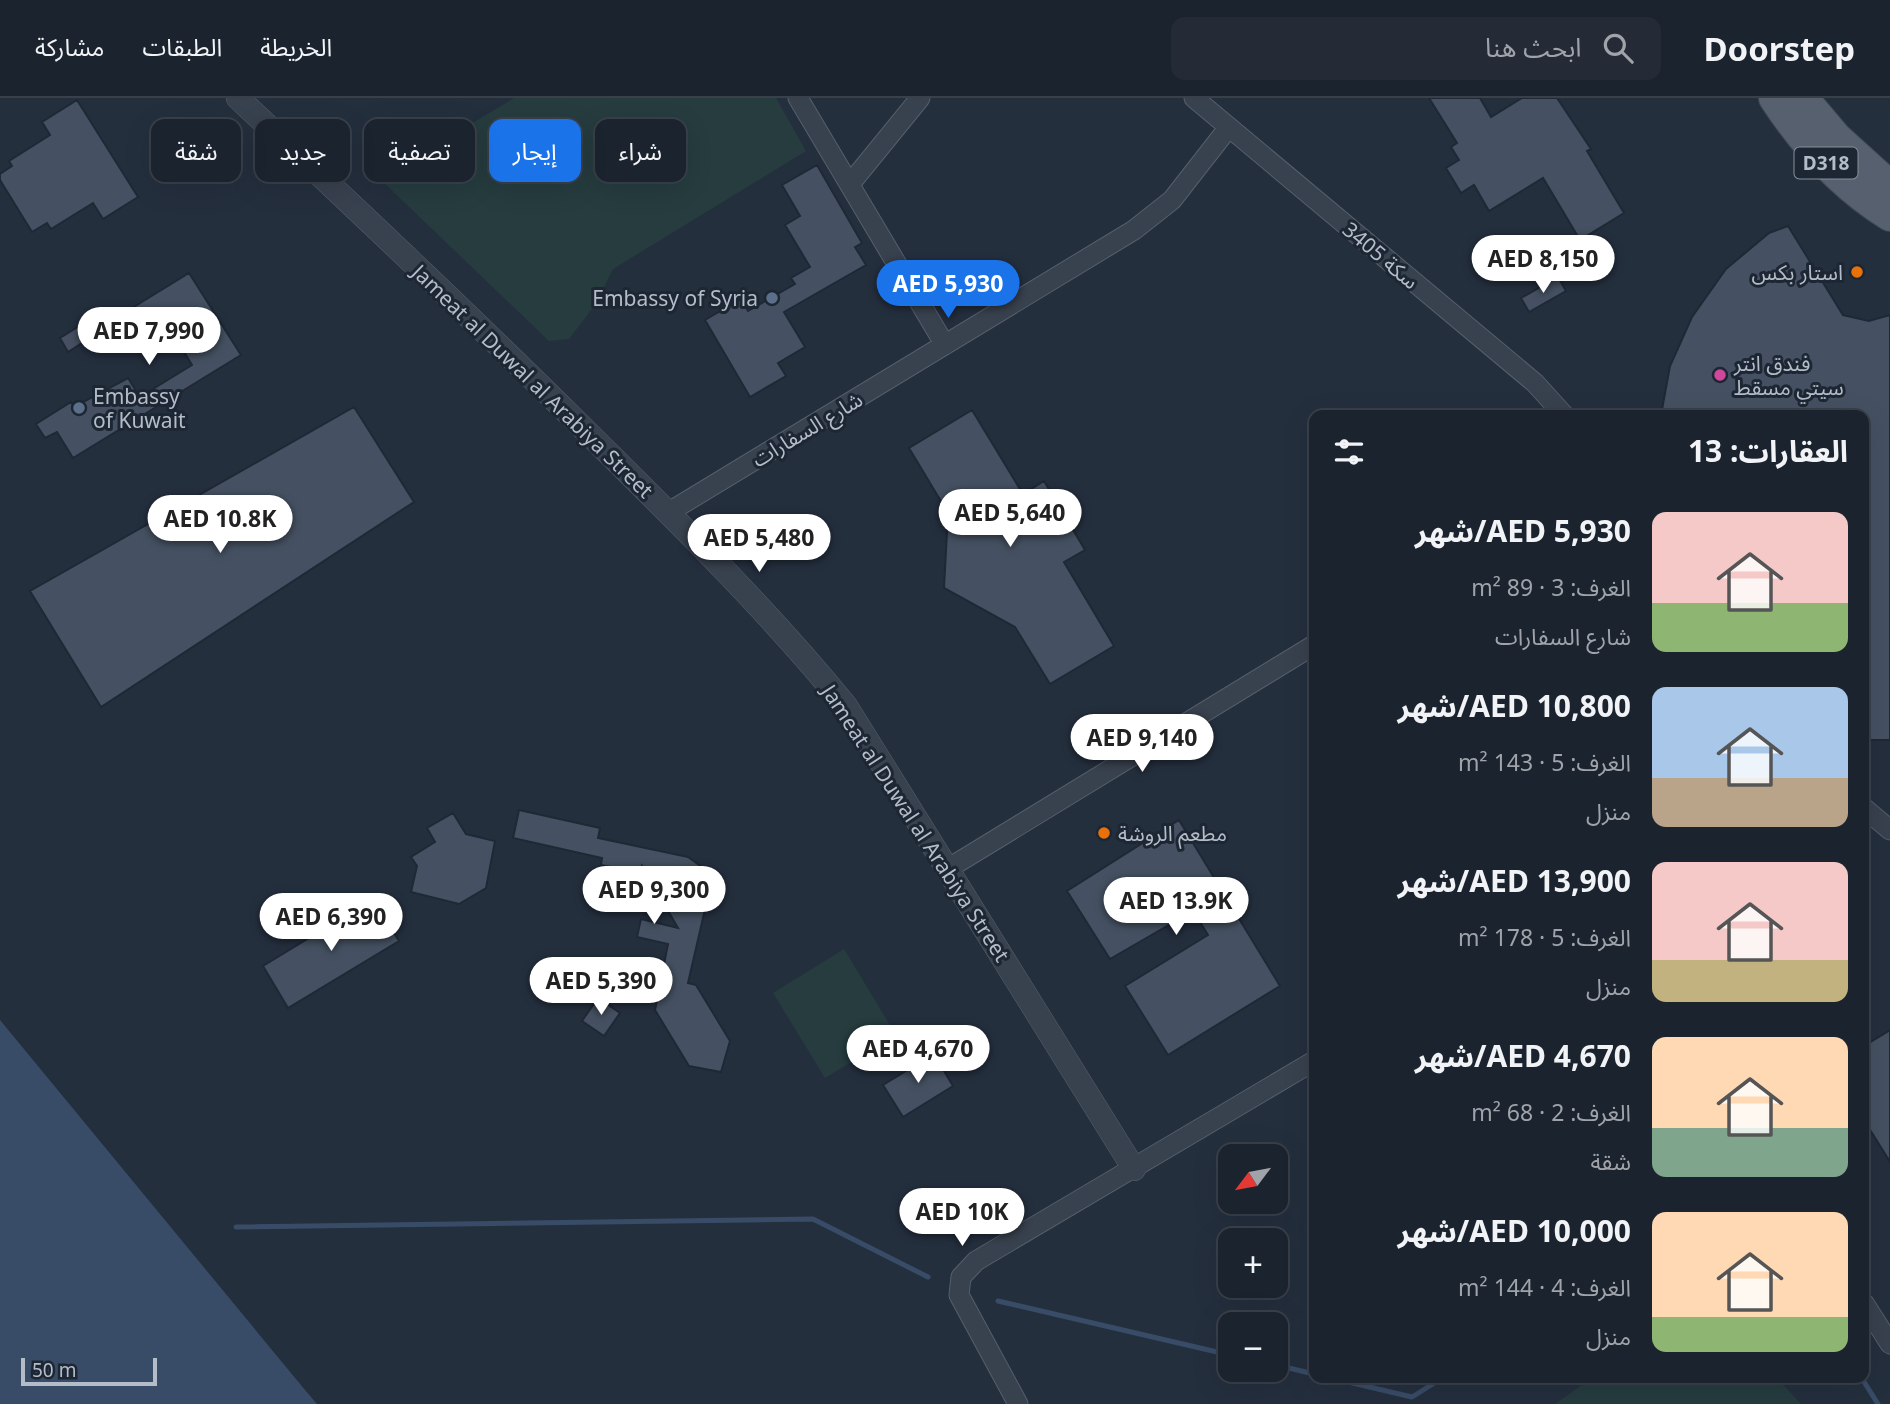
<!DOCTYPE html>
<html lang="ar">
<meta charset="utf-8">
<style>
body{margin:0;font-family:"Noto Sans","Noto Sans Arabic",sans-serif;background:#242b36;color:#f1f3f6;direction:rtl;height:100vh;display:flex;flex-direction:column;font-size:26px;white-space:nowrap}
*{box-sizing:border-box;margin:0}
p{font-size:23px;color:#a0a4aa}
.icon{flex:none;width:38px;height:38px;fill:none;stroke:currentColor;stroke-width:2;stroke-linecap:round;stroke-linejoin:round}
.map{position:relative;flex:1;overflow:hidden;direction:ltr}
.sheet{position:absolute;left:1309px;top:312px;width:560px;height:973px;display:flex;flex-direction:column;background:#1b232e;border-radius:14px;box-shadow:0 7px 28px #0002,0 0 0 2px #39404a;direction:rtl}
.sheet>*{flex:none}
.top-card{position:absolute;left:21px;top:21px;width:665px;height:63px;direction:rtl;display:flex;gap:14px}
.needle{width:46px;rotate:238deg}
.tools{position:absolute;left:1218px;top:1046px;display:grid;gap:14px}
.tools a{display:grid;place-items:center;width:70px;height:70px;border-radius:14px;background:#1b232e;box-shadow:0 7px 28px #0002,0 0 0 2px #39404a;font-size:35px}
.scale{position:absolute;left:21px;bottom:18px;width:136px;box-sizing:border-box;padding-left:7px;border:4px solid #b4bcc9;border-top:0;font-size:19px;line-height:24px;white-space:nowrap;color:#b4bcc9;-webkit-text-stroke:5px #1d2633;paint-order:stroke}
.price{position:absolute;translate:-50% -60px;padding:0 16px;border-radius:24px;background:#fff;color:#222;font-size:23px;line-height:46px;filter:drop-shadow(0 2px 4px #0008)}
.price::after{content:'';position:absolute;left:50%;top:42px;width:21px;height:16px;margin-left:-10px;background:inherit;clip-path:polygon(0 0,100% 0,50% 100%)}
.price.active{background:#1a73e8;color:#fff}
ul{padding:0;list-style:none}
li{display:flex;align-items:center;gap:21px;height:175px;padding:0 21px}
li span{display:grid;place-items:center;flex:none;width:196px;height:140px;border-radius:14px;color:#555}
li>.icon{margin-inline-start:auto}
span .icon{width:84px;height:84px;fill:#fffc;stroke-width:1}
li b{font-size:30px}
h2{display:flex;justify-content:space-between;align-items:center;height:84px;padding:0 21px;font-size:30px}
.tag{padding:0 24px;border-radius:14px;background:#1b232e;box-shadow:0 7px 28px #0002,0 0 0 2px #39404a;font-size:24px;line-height:63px}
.tag.active{background:#1a73e8;color:#fff}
header{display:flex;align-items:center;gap:42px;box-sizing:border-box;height:98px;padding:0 35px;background:#1b232e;border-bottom:2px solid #39404a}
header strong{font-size:33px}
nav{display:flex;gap:38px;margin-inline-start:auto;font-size:24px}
.search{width:490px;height:63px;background:#242b36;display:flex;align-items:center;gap:18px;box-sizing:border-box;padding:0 24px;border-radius:14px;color:#a0a4aa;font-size:26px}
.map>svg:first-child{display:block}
.green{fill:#263c3f}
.water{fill:#394c67}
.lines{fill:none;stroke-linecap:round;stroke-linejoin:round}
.stream{stroke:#394c67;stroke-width:5}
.building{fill:#455162;stroke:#1f2835;stroke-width:2}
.minor-casing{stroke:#565f6c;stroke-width:21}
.tertiary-casing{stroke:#565f6c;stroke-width:24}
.primary-casing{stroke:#414a57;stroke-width:32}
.minor{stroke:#38414e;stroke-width:19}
.tertiary{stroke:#38414e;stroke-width:23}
.primary{stroke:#56606e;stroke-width:30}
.food-dot{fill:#e8710a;stroke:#1d2633;stroke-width:2.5}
.service-dot{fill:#5c6f8a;stroke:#1d2633;stroke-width:2.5}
.hotel-dot{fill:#d1479c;stroke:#1d2633;stroke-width:2.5}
.labels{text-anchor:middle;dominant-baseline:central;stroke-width:6;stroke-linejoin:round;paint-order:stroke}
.shield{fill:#1d2633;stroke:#878f9c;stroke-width:2}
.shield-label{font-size:19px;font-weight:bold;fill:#b4bcc9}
.street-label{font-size:21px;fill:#b4bcc9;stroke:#1d2633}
.poi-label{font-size:21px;fill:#b4bcc9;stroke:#1d2633;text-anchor:start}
</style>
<header>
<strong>Doorstep</strong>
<div class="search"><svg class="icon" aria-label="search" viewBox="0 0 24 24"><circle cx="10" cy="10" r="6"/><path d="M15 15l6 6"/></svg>ابحث هنا</div>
<nav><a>الخريطة</a><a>الطبقات</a><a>مشاركة</a></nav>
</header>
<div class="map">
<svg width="1890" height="1306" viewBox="0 0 1890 1306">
<rect width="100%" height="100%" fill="#242f3e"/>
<path class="green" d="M 514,0 L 776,0 L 806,53 L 613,171 L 595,207 L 569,241 L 549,243 L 382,83 L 399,69 Z
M 844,851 L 896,937 L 825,980 L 773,895 Z
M 1593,1279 L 1776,1279 L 1801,1306 L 1555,1306 Z"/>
<path class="water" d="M 0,922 L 305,1292 L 317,1306 L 0,1306 Z"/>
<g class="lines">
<path class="stream" d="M 236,1129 L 813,1121 L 928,1179
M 998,1203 L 1230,1257
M 1276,1267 L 1314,1276
M 1327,1279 L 1412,1299 L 1444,1279
M 1861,1279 L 1878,1306"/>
</g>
<path class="building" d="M 1429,0 L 1480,0 L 1491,19 L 1522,0 L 1557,0 L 1591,51 L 1587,53 L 1624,115 L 1580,142 L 1543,80 L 1489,113 L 1474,87 L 1461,95 L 1446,70 L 1459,62 L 1451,49 L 1457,45 Z
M 77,2 L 138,99 L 103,121 L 93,105 L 51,131 L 47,125 L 32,134 L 0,82 L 0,76 L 12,68 L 9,63 L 50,37 L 42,24 Z
M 817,67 L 862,145 L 855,149 L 866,167 L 784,214 L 805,249 L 778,265 L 786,278 L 750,299 L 705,222 L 741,201 L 748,213 L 795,186 L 791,180 L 810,169 L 785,127 L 800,118 L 782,87 Z
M 1788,128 L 1843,217 L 1869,223 L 1890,217 L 1890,642 L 1864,642 L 1864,317 L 1661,317 L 1670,268 L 1692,219 L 1726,171 L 1769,135 Z
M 189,175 L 241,257 L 73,360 L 57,334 L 45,340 L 36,326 L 71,304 L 74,309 L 128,280 L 140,299 L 192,267 L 162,218 L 122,242 L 111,223 Z
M 1558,179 L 1566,193 L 1529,214 L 1521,200 Z
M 97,217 L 105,230 L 68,254 L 60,240 Z
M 354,309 L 414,404 L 101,609 L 30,493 Z
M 972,312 L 1023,396 L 1044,383 L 1085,452 L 1064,464 L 1114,548 L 1050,586 L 1015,529 L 944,490 L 948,415 L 909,350 Z
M 519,712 L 600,730 L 598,740 L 688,759 L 706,772 L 710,783 L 709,794 L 688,885 L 696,887 L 730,943 L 721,974 L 689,968 L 655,912 L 668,846 L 637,839 L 641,821 L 678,830 L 642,768 L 634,803 L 614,799 L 620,771 L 601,767 L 602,760 L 513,740 Z
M 453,715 L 466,736 L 495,743 L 486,790 L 459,806 L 411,794 L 417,768 L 411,759 L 435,744 L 427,730 Z
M 1179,722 L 1280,888 L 1168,957 L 1125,888 L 1208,837 L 1193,813 L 1110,861 L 1067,793 Z
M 373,801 L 399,843 L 288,910 L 263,868 Z
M 598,900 L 620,915 L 604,938 L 582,923 Z
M 1890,932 L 1890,1064 L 1869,1030 L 1864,1033 L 1864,948 Z
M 934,956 L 953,988 L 903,1019 L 883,987 Z"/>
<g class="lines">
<defs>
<path id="minor" d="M 798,0 L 945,247
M 1194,0 L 1535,285 L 1564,317
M 850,86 L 920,0
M 669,414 L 1134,132 L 1172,102 L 1229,29
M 1864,710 L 1890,732
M 949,770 L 1314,547
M 1864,1205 L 1890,1246
M 1018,1306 L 959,1197 L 961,1179 L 976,1163 L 1314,963"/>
<path id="tertiary" d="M 238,0 C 354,109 470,218 583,330 C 674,420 765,509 846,608 L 1134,1071"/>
<path id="primary" d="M 1774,0 C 1804,46 1843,89 1890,118
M 1803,0 L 1836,39 L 1890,88"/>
</defs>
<use href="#minor" class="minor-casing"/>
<use href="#tertiary" class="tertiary-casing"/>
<use href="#primary" class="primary-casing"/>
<use href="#minor" class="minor"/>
<use href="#tertiary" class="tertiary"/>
<use href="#primary" class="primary"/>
</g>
<g class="food-dot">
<circle cx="1857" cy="174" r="7"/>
<circle cx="1104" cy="735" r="7"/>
</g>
<g class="service-dot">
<circle cx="772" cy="200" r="7"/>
<circle cx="79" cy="310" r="7"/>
</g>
<circle class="hotel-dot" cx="1720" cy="277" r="7"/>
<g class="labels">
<rect class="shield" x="1794.5" y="49.5" width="63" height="31" rx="5"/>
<g class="shield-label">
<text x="1826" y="65">D318</text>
</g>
<g class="street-label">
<text transform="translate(1381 157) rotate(40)">سكة 3405</text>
<text transform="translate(533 283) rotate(44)">Jameat al Duwal al Arabiya Street</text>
<text transform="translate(807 331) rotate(-31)">شارع السفارات</text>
<text transform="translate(916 725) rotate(57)">Jameat al Duwal al Arabiya Street</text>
</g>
<g class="poi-label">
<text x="1843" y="174" text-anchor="end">استار بكس</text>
<text x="758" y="200" text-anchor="end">Embassy of Syria</text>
<text x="1734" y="265">فندق انتر<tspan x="1734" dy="24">سيتي مسقط</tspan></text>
<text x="93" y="298">Embassy<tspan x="93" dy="24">of Kuwait</tspan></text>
<text x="1118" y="735">مطعم الروشة</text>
</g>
</g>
</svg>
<div class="tools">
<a><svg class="needle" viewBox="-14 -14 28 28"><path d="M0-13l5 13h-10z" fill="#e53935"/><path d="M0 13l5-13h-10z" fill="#a0a4aa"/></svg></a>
<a>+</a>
<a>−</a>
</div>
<div class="scale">50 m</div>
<b class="price" style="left:1543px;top:197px">AED 8,150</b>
<b class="price active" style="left:948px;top:222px">AED 5,930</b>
<b class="price" style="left:149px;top:269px">AED 7,990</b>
<b class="price" style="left:1010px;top:451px">AED 5,640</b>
<b class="price" style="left:220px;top:457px">AED 10.8K</b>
<b class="price" style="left:759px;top:476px">AED 5,480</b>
<b class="price" style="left:1142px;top:676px">AED 9,140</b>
<b class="price" style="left:654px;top:828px">AED 9,300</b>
<b class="price" style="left:1176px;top:839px">AED 13.9K</b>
<b class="price" style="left:331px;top:855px">AED 6,390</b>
<b class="price" style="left:601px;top:919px">AED 5,390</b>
<b class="price" style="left:918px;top:987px">AED 4,670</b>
<b class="price" style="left:962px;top:1150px">AED 10K</b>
<div class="top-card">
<a class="tag">شراء</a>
<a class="tag active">إيجار</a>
<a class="tag">تصفية</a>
<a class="tag">جديد</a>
<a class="tag">شقة</a>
</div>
<section class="sheet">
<h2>العقارات: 13<svg class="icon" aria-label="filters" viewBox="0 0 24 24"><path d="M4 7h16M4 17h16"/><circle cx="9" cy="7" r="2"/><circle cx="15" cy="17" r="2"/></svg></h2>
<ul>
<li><span style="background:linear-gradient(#f6c9c9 65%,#8fb573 0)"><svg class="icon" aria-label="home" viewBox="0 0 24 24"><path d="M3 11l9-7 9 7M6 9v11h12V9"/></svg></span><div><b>AED 5,930/شهر</b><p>الغرف: 3 · 89 m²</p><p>شارع السفارات</p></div></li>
<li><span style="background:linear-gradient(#a9c7e8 65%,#b9a48a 0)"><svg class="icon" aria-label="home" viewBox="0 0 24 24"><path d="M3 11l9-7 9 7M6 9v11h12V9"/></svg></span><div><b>AED 10,800/شهر</b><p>الغرف: 5 · 143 m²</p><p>منزل</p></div></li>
<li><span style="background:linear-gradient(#f6c9c9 70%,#c2b280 0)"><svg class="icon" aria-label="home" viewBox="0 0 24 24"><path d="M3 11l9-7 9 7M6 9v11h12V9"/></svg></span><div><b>AED 13,900/شهر</b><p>الغرف: 5 · 178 m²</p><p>منزل</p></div></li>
<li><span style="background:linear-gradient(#ffd9b3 65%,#7fa58c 0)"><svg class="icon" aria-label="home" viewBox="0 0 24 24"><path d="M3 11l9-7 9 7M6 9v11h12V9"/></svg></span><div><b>AED 4,670/شهر</b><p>الغرف: 2 · 68 m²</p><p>شقة</p></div></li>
<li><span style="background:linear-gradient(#ffd9b3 75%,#8fb573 0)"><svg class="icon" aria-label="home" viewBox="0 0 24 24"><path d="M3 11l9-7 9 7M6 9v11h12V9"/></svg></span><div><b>AED 10,000/شهر</b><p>الغرف: 4 · 144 m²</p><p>منزل</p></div></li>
</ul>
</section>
</div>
